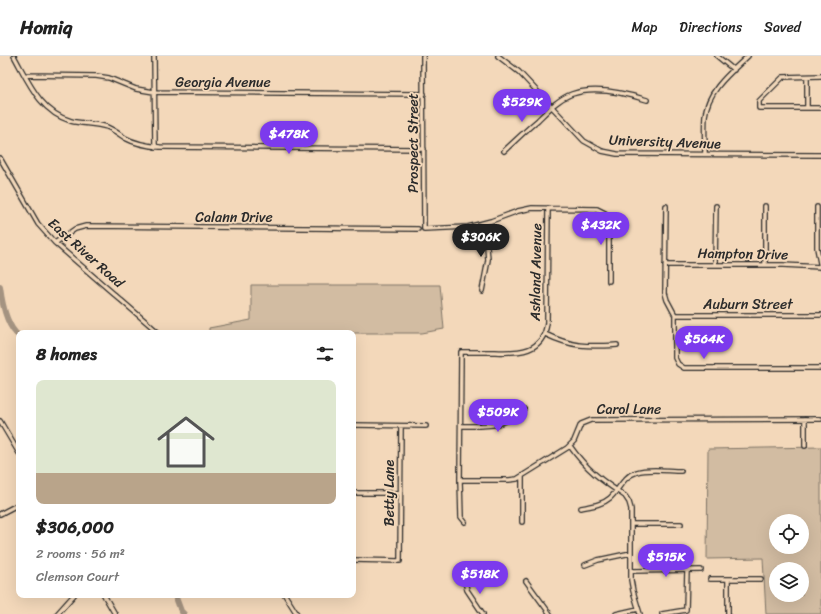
<!DOCTYPE html>
<meta charset="utf-8">
<style>
body{margin:0;font-family:Sriracha,sans-serif;background:#f6f6f6;color:#222;height:100vh;display:flex;flex-direction:column;font-size:15px;white-space:nowrap}
*{box-sizing:border-box;margin:0}
p{font-size:13px;color:#767676}
.icon{flex:none;width:22px;height:22px;fill:none;stroke:currentColor;stroke-width:2;stroke-linecap:round;stroke-linejoin:round}
.map{position:relative;flex:1;overflow:hidden}
.side{position:absolute;left:16px;top:274px;width:340px;height:268px;display:flex;flex-direction:column;background:#fff;border-radius:8px;box-shadow:0 4px 16px #0002}
.side>*{flex:none}
.buttons{position:absolute;left:769px;top:458px;display:grid;gap:8px}
.buttons a{display:grid;place-items:center;width:40px;height:40px;border-radius:50%;background:#fff;box-shadow:0 4px 16px #0002;font-size:20px}
.price{position:absolute;translate:-50% -34px;padding:0 9px;border-radius:14px;background:#7c3aed;color:#fff;font-size:13px;line-height:26px;filter:drop-shadow(0 1px 2px #0008)}
.price::after{content:'';position:absolute;left:50%;top:24px;width:12px;height:9px;margin-left:-6px;background:inherit;clip-path:polygon(0 0,100% 0,50% 100%)}
.price.active{background:#222;color:#fff}
ul{padding:0;list-style:none}
li{display:grid;align-content:center;gap:8px;height:212px;padding:0 20px}
li+li{border-top:1px solid #e0e0e0}
li span{display:grid;place-items:center;height:124px;border-radius:8px;color:#555}
li>.icon{margin-inline-start:auto}
span .icon{width:72px;height:72px;fill:#fffc;stroke-width:1}
li b{font-size:17px}
h2{display:flex;justify-content:space-between;align-items:center;height:48px;padding:0 20px;font-size:17px}
header{display:flex;align-items:center;gap:24px;box-sizing:border-box;height:56px;padding:0 20px;background:#fff;border-bottom:1px solid #e0e0e0}
header strong{font-size:19px}
nav{display:flex;gap:22px;margin-inline-start:auto;font-size:14px}
.map>svg:first-child{display:block}
.green{fill:#d2bca2;stroke:#7e7466;fill-rule:evenodd}
.lines{fill:none;stroke-linecap:round;stroke-linejoin:round}
.river{stroke:#a49381;stroke-width:6}
.minor-casing{stroke:#2b2b2b;stroke-width:6}
.minor{stroke:#f3d8ba;stroke-width:3.5}
.labels{text-anchor:middle;dominant-baseline:central;stroke-width:3.5;stroke-linejoin:round;paint-order:stroke}
.street-label{font-size:14px;fill:#2b2b2b;stroke:#f3d8ba}
</style>
<header>
<strong>Homiq</strong>
<nav><a>Map</a><a>Directions</a><a>Saved</a></nav>
</header>
<div class="map">
<svg width="821" height="558" viewBox="0 0 821 558">
<rect width="100%" height="100%" fill="#f3d8ba"/>
<filter id="ink" filterUnits="userSpaceOnUse"><feTurbulence type="fractalNoise" baseFrequency=".025" numOctaves="2"/><feDisplacementMap in="SourceGraphic" scale="8" xChannelSelector="R" yChannelSelector="G"/><feConvolveMatrix kernelMatrix="1 2 1 2 8 2 1 2 1" color-interpolation-filters="sRGB"/></filter>
<g filter="url(#ink)">
<path class="green" d="M 251,229 L 440,229 L 444,273 L 422,277 L 209,277 L 209,272 L 251,264 Z
M 821,391 L 821,558 L 766,558 L 763,502 L 707,503 L 708,393 ZM 776,465 L 802,465 L 802,491 L 776,491 ZM 776,513 L 802,513 L 802,539 L 776,539 Z"/>
<g class="lines">
<path class="river" d="M 0,231 C 2,247 6,270 19,280
M 175,539 L 181,555 L 184,558"/>
<defs>
<path id="minor" d="M 14,0 C 28,25 40,56 71,65 C 82,68 95,67 107,71 C 114,74 119,78 125,82 C 136,88 148,90 160,91 L 424,93
M 154,0 L 155,91
M 423,0 L 424,173 L 468,171 L 491,165 L 518,155 L 532,152 L 597,153 L 605,157 L 609,166 L 609,225
M 498,0 L 519,16 L 584,85 L 602,95 L 617,98 L 821,99
M 717,0 L 734,14
M 25,19 L 96,20 L 109,22 L 136,33 L 154,36 L 424,38
M 821,20 L 783,21 L 759,45 L 759,52 L 821,52
M 807,52 L 807,21
M 504,95 C 515,85 526,74 538,64 C 548,54 558,43 572,38 C 595,30 625,37 647,44
M 705,98 C 705,86 704,73 705,60 C 708,34 730,17 748,0
M 0,102 L 38,168 L 55,187 L 159,277
M 666,150 L 665,237 L 667,244 L 675,259 L 675,302 L 678,308 L 684,312 L 821,312
M 817,151 L 817,192 L 821,212
M 481,169 L 487,191 L 488,204 L 482,235
M 55,187 L 75,173 L 86,170 L 418,173
M 665,209 L 783,209 L 821,211
M 715,209 L 716,150
M 765,209 L 765,150
M 675,259 L 821,259
M 545,278 C 572,291 587,291 617,289
M 805,363 L 805,390
M 0,365 L 19,397
M 353,369 L 426,370
M 461,370 C 487,370 504,372 524,353
M 570,390 C 586,413 602,425 625,440 L 629,446 L 631,453 L 631,524 L 633,535 L 640,558
M 460,424 L 509,424 L 517,423 L 567,392 L 574,385 L 581,368 L 591,364 L 821,363
M 353,437 L 400,437
M 581,452 C 591,450 602,449 610,442 C 620,433 623,420 637,416 C 648,412 668,415 681,415
M 0,458 L 19,448
M 465,466 L 461,461 L 460,424 L 461,296 C 472,296 484,296 495,296 C 519,297 543,297 547,267 L 548,152
M 522,466 L 522,420
M 631,468 L 681,468
M 353,504 L 400,505 L 401,370
M 585,509 L 598,504 L 631,497
M 631,515 L 701,514
M 710,523 L 761,523
M 465,525 L 467,534 L 483,558
M 526,525 L 550,558
M 104,539 L 115,558
M 285,539 L 297,558
M 57,558 L 74,539
M 616,558 L 638,553
M 662,558 L 686,554 L 687,514
M 728,558 L 728,523"/>
</defs>
<use href="#minor" class="minor-casing"/>
<use href="#minor" class="minor"/>
</g>
</g>
<g class="labels">
<g class="street-label">
<text x="223" y="26">Georgia Avenue</text>
<text transform="translate(665 86) rotate(2)">University Avenue</text>
<text transform="translate(413 87) rotate(-90)">Prospect Street</text>
<text x="234" y="161">Calann Drive</text>
<text transform="translate(86 197) rotate(42)">East River Road</text>
<text transform="translate(743 198) rotate(1)">Hampton Drive</text>
<text transform="translate(536 216) rotate(-89)">Ashland Avenue</text>
<text x="748" y="248">Auburn Street</text>
<text x="629" y="353">Carol Lane</text>
<text transform="translate(389 437) rotate(-90)">Betty Lane</text>
</g>
</g>
</svg>
<div class="buttons">
<a><svg class="icon" aria-label="locate" viewBox="0 0 24 24"><circle cx="12" cy="12" r="6"/><path d="M12 2v4M12 18v4M2 12h4M18 12h4"/></svg></a>
<a><svg class="icon" aria-label="layers" viewBox="0 0 24 24"><path d="M12 4l9 5-9 5-9-5zM3 14l9 5 9-5"/></svg></a>
</div>
<b class="price" style="left:522px;top:67px">$529K</b>
<b class="price" style="left:289px;top:99px">$478K</b>
<b class="price" style="left:601px;top:190px">$432K</b>
<b class="price active" style="left:481px;top:202px">$306K</b>
<b class="price" style="left:704px;top:304px">$564K</b>
<b class="price" style="left:498px;top:377px">$509K</b>
<b class="price" style="left:666px;top:522px">$515K</b>
<b class="price" style="left:480px;top:539px">$518K</b>
<section class="side">
<h2>8 homes<svg class="icon" aria-label="filters" viewBox="0 0 24 24"><path d="M4 7h16M4 17h16"/><circle cx="9" cy="7" r="2"/><circle cx="15" cy="17" r="2"/></svg></h2>
<ul>
<li><span style="background:linear-gradient(#dfe7d0 75%,#b9a48a 0)"><svg class="icon" aria-label="home" viewBox="0 0 24 24"><path d="M3 11l9-7 9 7M6 9v11h12V9"/></svg></span><div><b>$306,000</b><p>2 rooms · 56 m²</p><p>Clemson Court</p></div></li>
</ul>
</section>
</div>
